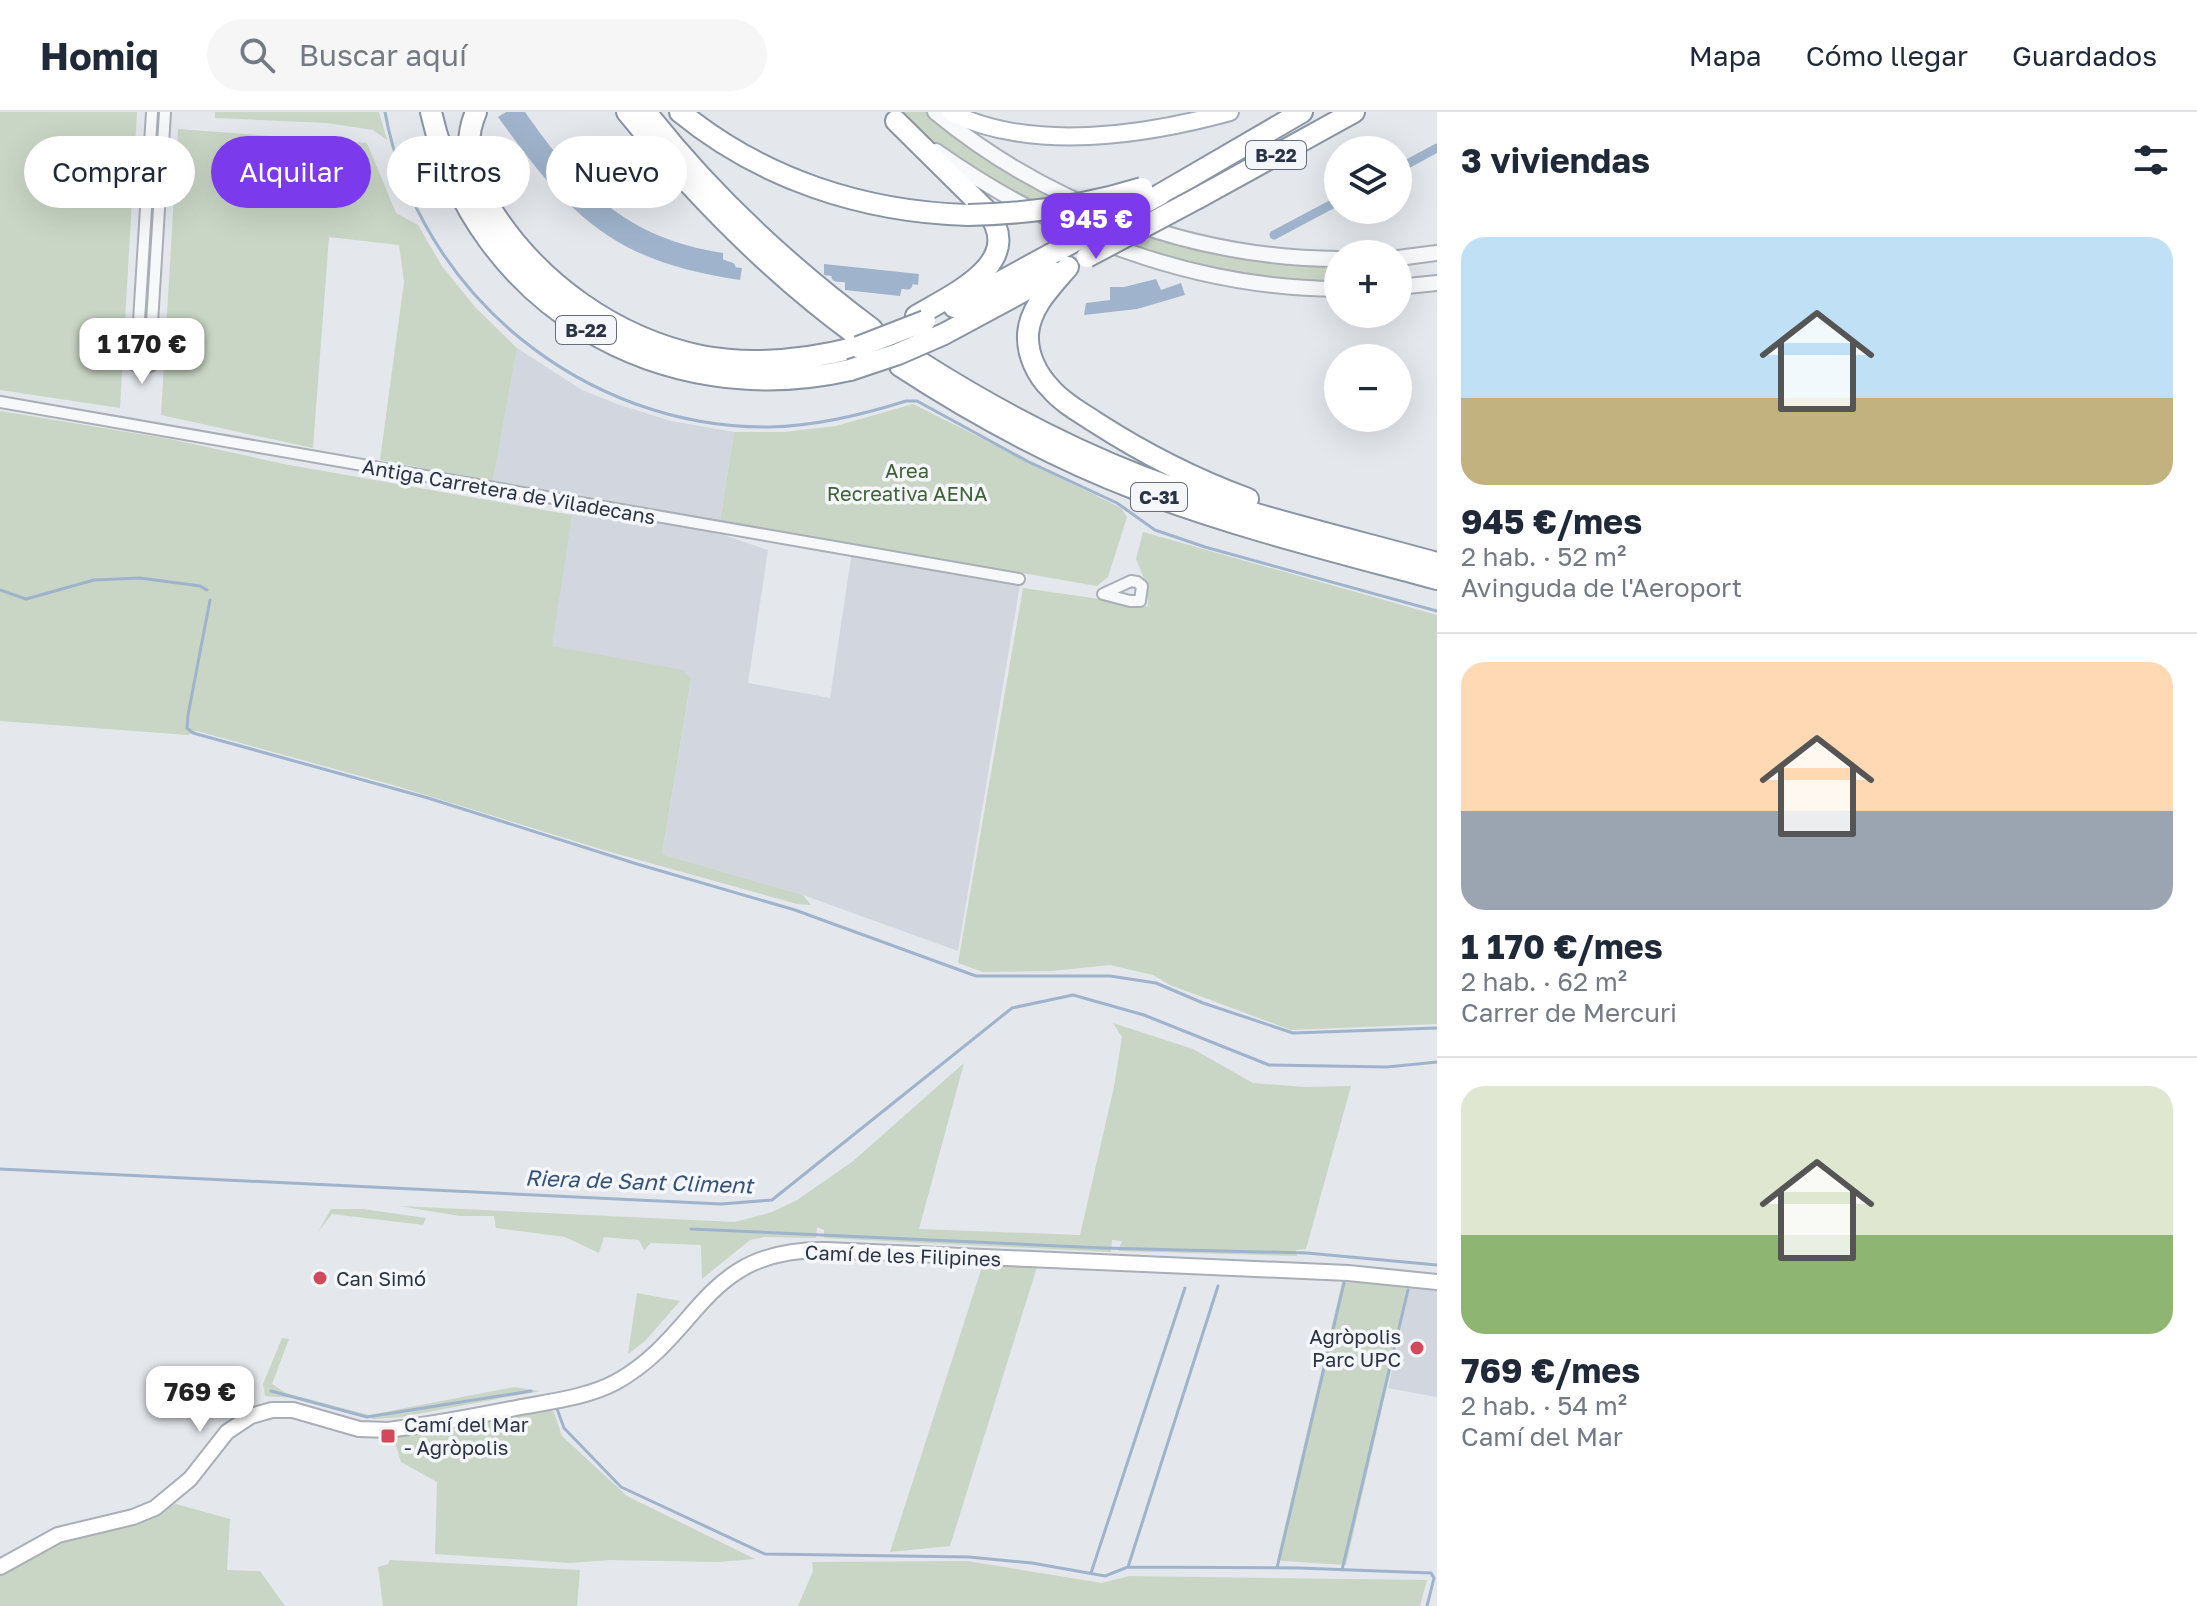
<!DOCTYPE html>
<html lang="es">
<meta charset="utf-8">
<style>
body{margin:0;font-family:"Golos Text",sans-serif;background:#f6f6f7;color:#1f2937;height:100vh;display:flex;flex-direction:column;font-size:30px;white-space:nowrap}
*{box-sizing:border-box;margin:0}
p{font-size:26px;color:#747a83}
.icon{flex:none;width:44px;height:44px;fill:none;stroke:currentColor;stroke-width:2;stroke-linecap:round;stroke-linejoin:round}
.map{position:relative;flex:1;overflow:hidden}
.drawer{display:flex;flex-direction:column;background:#fff;width:760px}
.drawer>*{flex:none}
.hud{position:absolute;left:24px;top:24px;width:760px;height:72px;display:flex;gap:16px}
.tools{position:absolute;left:1324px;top:24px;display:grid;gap:16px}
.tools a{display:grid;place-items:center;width:88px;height:88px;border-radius:50%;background:#fff;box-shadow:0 8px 32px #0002;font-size:40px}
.price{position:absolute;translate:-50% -68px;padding:0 18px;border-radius:16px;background:#fff;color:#222;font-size:26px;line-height:52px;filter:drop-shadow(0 2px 4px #0008)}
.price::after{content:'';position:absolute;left:50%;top:48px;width:24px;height:18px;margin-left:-12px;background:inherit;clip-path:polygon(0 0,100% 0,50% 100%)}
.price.active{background:#7c3aed;color:#fff}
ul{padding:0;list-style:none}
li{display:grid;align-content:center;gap:16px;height:424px;padding:0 24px}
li+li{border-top:2px solid #e0e1e3}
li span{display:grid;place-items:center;height:248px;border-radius:24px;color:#555}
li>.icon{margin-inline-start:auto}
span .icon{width:144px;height:144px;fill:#fffc;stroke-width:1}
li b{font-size:34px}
h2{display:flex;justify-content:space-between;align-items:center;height:96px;padding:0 24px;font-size:34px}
.chip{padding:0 28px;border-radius:36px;background:#fff;box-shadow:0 8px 32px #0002;font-size:28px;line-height:72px}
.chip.active{background:#7c3aed;color:#fff}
header{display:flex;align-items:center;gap:48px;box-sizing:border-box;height:112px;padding:0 40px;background:#fff;border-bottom:2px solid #e0e1e3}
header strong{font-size:38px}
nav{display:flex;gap:44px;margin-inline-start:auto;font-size:28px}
.search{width:560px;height:72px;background:#f6f6f7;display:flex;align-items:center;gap:20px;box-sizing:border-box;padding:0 28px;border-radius:44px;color:#747a83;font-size:30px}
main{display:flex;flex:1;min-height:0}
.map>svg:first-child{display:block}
.built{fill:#d2d6de}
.green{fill:#c9d6c5}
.water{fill:#9fb4cc}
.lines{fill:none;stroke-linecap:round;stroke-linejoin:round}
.stream{stroke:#9fb4cc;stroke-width:3}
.canal{stroke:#9fb4cc;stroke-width:9}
.minor-casing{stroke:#a9aeb7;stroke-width:14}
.tertiary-casing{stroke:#a9aeb7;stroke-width:18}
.secondary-casing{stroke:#a9aeb7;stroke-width:18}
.primary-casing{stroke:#a3abb8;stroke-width:20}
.motorway-casing{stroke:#8b94a3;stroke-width:24}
.minor{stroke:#f7f8fa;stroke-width:10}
.tertiary{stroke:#f7f8fa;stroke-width:14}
.secondary{stroke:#fff;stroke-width:14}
.primary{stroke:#fff;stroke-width:16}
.motorway{stroke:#fff;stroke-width:20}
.motorway-bridge-casing{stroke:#8b94a3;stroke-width:24;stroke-linecap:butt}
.motorway-bridge{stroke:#fff;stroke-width:20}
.poi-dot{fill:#d1495b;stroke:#f4f6f9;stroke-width:3}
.labels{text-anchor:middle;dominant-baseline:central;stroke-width:7;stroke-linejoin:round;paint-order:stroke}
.shield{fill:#f4f6f9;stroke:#676e7b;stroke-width:2}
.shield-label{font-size:18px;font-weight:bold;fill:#2b3445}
.park-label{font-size:20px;fill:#3f6138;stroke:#f4f6f9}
.street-label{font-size:20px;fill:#2b3445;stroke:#f4f6f9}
.poi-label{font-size:20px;fill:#2b3445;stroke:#f4f6f9;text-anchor:start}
.water-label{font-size:22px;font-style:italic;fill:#34527a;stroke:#f4f6f9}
</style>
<header>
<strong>Homiq</strong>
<div class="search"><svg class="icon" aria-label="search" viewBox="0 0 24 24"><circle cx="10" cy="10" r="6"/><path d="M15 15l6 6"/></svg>Buscar aquí</div>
<nav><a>Mapa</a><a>Cómo llegar</a><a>Guardados</a></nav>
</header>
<main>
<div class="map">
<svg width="1437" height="1494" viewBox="0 0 1437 1494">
<rect width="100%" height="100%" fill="#e4e7ec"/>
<path class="built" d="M 517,236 L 582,278 L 617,292 L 671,309 L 734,320 L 718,421 L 768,438 L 748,571 L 830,586 L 853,433 L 1022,461 L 958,839 L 803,783 L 662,742 L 691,568 L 546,541 L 574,383 L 493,369 Z
M 1410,1174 L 1437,1177 L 1437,1285 L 1388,1276 Z"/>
<path class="green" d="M 0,0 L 137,0 L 120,296 L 0,278 Z
M 157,0 L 160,0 L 145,241 L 142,241 Z
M 215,0 L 379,0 L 387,28 L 373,18 L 327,11 L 215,6 Z
M 898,0 L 928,0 L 1092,101 L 1338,153 L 1338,172 C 1276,168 1211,163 1151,143 C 1065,115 964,63 898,0 Z
M 178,17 L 367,31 L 396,101 L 418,113 L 442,154 L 475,195 L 517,236 L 493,369 L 380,348 L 404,170 L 399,133 L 329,125 L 313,336 L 161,303 Z
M 913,292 L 1121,396 L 1127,405 L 1108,465 L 1097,474 L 720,409 L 734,320 L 784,320 L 836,314 Z
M 0,299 L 170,327 L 284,352 L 572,403 L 552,534 L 683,558 L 691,567 L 662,742 L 803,783 L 811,793 L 797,792 L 607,739 L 393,673 L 197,619 L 188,623 L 0,609 Z
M 1143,420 L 1437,503 L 1437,912 L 1291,918 L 1170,873 L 1153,863 L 1110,853 L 1052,859 L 983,860 L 958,851 L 1023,476 L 1148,494 L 1148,476 L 1136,447 Z
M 1113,911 L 1193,937 L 1253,971 L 1306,975 L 1351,974 L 1306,1137 L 1296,1138 L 1297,1144 L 1118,1139 L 1122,1129 L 1112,1128 L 1111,1140 L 824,1126 L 824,1118 L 817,1115 L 816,1126 L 765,1125 L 750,1128 L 702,1167 L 701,1133 L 651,1131 L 644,1138 L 639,1128 L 604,1125 L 599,1141 L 565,1125 L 496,1116 L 494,1104 L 460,1104 L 399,1094 L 735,1110 L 772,1100 L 797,1088 L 852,1050 L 964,951 L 919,1117 L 1080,1123 L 1114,975 L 1122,925 Z
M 331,1097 L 363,1097 L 426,1106 L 423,1113 L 332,1102 L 318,1120 Z
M 983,1152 L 1037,1155 L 950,1434 L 890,1440 Z
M 1342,1170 L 1410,1174 L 1346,1453 L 1284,1449 L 1277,1448 Z
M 637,1181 L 680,1189 L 645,1229 L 628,1242 Z
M 282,1226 L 289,1227 L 272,1272 L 286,1281 L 369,1303 L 514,1275 L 540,1279 L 401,1305 L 374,1307 L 294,1286 L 265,1284 L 263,1272 Z
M 545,1296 L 554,1300 L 562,1324 L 627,1384 L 755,1447 L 718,1450 L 610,1448 L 570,1451 L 435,1442 L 437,1370 L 401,1350 L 393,1324 Z
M 176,1392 L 230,1407 L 227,1458 L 260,1459 L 285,1494 L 0,1494 L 0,1462 L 39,1438 L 75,1422 L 124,1415 Z
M 390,1448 L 580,1458 L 577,1494 L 383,1494 L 378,1455 L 388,1452 Z
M 967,1449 L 1102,1471 L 1129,1464 L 1427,1468 L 1420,1494 L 798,1494 L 813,1459 L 812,1450 Z"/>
<path class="water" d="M 506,0 L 525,0 C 579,77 626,126 723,141 L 723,154 L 742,156 L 740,168 C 613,149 571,106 498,5 Z
M 824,152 L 919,162 L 918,173 L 903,171 L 900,184 L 845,178 L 845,166 L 824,163 Z
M 1156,167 L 1161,178 L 1181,171 L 1185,183 L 1137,197 L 1084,203 L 1086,191 L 1110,188 L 1110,175 L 1124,175 Z"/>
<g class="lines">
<path class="stream" d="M 385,0 C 418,182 585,317 770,315 C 816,314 862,303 906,289 L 917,289 L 1027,349 L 1117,391 L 1155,418 L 1205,435 L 1437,499
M 0,478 L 26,487 L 94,468 L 140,466 L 200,474 L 207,478
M 210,488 L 188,603 L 187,616 L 193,621 L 428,686 L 637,752 L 795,798 L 976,864 L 1110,864 L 1156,871 L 1203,891 L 1293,921 L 1437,916
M 0,1057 L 721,1092 L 772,1088 L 1012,896 L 1073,883 L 1144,903 L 1269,953 L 1387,955 L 1437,950
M 691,1117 L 1103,1136 L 1307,1141 L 1437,1153
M 271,1279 L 367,1305 L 531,1279
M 557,1297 L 564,1316 L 621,1375 L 765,1442 L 969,1445 L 1032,1451 L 1105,1464 L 1128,1455 L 1299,1456 L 1431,1461 L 1434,1466 L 1427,1494
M 1128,1455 L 1218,1174
M 1277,1456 L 1344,1171
M 1342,1458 L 1408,1178
M 1091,1461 L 1185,1176"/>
<path class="canal" d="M 1398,57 L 1437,36
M 1274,123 L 1338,89
M 714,149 L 731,155
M 836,165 L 857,167
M 891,171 L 908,173"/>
<defs>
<path id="minor" d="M 152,0 L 138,225 L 129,241 L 133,252 L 143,257 L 152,253 L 157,244 L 151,227 L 165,0
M 0,290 L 1019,467
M 1131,469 L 1137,470 L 1142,474 L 1140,489 L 1130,489 L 1103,482 Z"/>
<path id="tertiary" d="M 935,0 C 1048,93 1192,146 1338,147
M 936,39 C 1055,123 1192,176 1338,177
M 1398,146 L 1437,141
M 1398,175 L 1437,171"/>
<path id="secondary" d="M 0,1455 L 58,1423 L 133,1405 L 155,1396 L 190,1367 L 227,1320 L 251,1304 L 272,1298 L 293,1298 L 359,1317 L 388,1318 C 433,1312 477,1304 521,1295 C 553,1289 588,1285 616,1270 C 702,1222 702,1136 826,1138 L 1348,1161 L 1437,1170"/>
<path id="primary" d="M 950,0 C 1032,41 1146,23 1230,0"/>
<path id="motorway" d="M 431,0 C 475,193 661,301 850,258
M 476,0 C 461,35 472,67 491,97 C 538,171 615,226 701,244 C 753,254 807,248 858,235
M 627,0 C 694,82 769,159 855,222
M 646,0 C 710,82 789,155 872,217
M 680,0 C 762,67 863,100 968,103
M 896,9 L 986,98 C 1028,150 953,182 916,204
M 1161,82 L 1302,0
M 1198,86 L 1354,0
M 1068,155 C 1051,175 1030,195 1028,222 C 1027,243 1037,263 1051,277 C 1063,291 1080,300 1095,310 C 1143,341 1194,367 1248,387
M 954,195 L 1064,135
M 944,222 L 1057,161
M 915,247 C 987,293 1063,334 1143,365 C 1239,401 1339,424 1437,451
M 900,254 C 975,303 1055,346 1138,378 C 1235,415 1337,440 1437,467"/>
</defs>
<use href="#minor" class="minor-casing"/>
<use href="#tertiary" class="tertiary-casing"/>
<use href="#secondary" class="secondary-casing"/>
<use href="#primary" class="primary-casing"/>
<use href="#motorway" class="motorway-casing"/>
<use href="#minor" class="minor"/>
<use href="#tertiary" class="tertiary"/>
<use href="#secondary" class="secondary"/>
<use href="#primary" class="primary"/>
<use href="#motorway" class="motorway"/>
<defs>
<path id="motorway-bridge" d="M 968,103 C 1028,102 1084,94 1142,76
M 1064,135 L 1161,82
M 1087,145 L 1198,86
M 858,235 L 925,209
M 850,258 L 898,242 L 944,222"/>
</defs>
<use href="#motorway-bridge" class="motorway-bridge-casing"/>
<use href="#motorway-bridge" class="motorway-bridge"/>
</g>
<g class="poi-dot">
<circle cx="320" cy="1166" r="8"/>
<circle cx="1417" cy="1236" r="8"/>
<rect x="380" y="1316" width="16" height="16" rx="4"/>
</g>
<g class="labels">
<g class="shield">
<rect x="1246" y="29" width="60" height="28" rx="6"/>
<rect x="556" y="204" width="60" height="28" rx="6"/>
<rect x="1131" y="371" width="56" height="28" rx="6"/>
</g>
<g class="shield-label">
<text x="1276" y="43">B-22</text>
<text x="586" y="218">B-22</text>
<text x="1159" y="385">C-31</text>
</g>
<g class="park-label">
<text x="907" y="358">Area<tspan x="907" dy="23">Recreativa AENA</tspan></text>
</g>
<g class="street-label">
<text transform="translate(509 379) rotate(10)">Antiga Carretera de Viladecans</text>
<text transform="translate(903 1143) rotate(2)">Camí de les Filipines</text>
</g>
<g class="poi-label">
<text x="336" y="1166">Can Simó</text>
<text x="1401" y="1224" text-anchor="end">Agròpolis<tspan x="1401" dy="23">Parc UPC</tspan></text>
<text x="404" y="1312">Camí del Mar<tspan x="404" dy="23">- Agròpolis</tspan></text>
</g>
<g class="water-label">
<text transform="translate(639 1069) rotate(2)">Riera de Sant Climent</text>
</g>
</g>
</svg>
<div class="tools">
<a><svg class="icon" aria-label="layers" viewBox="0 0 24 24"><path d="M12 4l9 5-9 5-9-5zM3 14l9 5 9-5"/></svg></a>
<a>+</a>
<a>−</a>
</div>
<b class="price active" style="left:1096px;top:149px">945 €</b>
<b class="price" style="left:142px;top:274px">1 170 €</b>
<b class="price" style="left:200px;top:1322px">769 €</b>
<div class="hud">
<a class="chip">Comprar</a>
<a class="chip active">Alquilar</a>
<a class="chip">Filtros</a>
<a class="chip">Nuevo</a>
</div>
</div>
<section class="drawer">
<h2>3 viviendas<svg class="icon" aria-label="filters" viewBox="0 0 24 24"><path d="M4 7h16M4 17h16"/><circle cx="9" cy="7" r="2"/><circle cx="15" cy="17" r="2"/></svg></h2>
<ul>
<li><span style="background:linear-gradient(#bfe0f5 65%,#c2b280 0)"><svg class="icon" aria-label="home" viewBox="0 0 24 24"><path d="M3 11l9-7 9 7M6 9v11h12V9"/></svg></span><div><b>945 €/mes</b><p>2 hab. · 52 m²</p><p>Avinguda de l'Aeroport</p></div></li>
<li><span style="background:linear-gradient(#ffd9b3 60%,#9aa5b1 0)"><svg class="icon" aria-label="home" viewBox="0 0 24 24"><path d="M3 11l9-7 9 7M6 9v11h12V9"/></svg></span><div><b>1 170 €/mes</b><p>2 hab. · 62 m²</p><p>Carrer de Mercuri</p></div></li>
<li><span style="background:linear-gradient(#dfe7d0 60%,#8fb573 0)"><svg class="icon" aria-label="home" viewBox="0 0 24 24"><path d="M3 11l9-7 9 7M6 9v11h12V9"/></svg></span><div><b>769 €/mes</b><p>2 hab. · 54 m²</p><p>Camí del Mar</p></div></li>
</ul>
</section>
</main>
